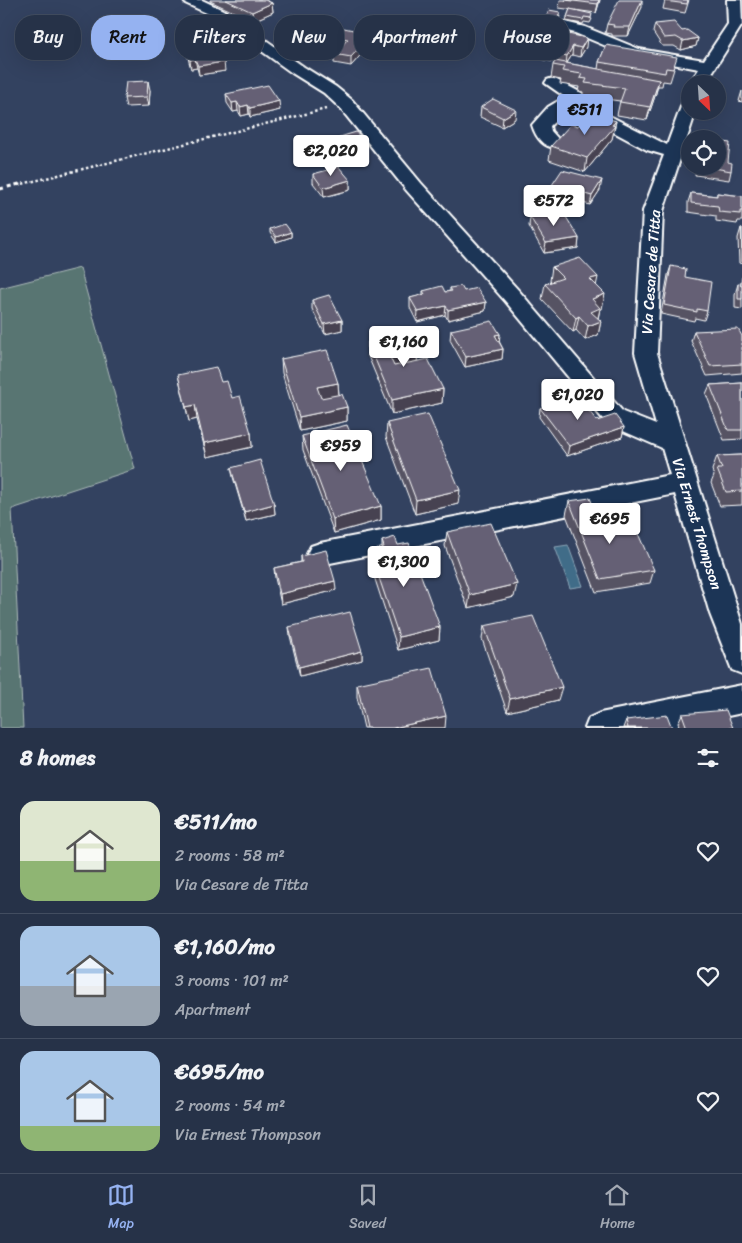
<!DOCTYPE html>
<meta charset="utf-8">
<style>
body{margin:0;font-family:Sriracha,sans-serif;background:#2e3a4f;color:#f1f3f6;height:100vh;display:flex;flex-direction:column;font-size:19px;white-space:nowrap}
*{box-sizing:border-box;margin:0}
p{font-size:16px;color:#a4aab4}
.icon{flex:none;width:28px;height:28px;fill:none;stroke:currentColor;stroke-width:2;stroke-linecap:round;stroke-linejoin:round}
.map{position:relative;height:728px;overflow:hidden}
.sheet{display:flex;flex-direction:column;background:#263248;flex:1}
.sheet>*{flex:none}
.guide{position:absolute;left:15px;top:15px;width:712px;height:45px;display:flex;gap:10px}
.needle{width:32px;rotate:155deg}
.tools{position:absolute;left:681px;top:75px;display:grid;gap:10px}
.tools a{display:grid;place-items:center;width:45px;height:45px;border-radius:50%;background:#263248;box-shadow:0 5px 20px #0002,0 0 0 1px #424d60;font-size:25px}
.price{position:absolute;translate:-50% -42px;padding:0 11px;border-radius:5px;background:#fff;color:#222;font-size:16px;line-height:32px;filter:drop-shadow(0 1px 2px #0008)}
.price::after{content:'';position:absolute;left:50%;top:30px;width:15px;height:11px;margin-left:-8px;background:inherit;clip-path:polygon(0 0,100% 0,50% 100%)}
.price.selected{background:#95b2f1;color:#111}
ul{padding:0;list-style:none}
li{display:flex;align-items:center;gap:15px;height:125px;padding:0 20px}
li+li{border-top:1px solid #424d60}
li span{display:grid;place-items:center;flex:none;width:140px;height:100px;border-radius:15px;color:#555}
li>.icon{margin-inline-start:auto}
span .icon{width:60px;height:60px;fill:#fffc;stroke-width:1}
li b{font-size:21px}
h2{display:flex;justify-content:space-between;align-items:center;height:60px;padding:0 20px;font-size:21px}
.pill{padding:0 18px;border-radius:20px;background:#263248;box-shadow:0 5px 20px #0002,0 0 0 1px #424d60;font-size:18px;line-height:45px}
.pill.selected{background:#95b2f1;color:#111}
.menu{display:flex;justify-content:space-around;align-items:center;height:70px;border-top:1px solid #424d60;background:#263248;font-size:14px;color:#a4aab4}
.menu a{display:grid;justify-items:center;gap:2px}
.menu .selected{color:#95b2f1}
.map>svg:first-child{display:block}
.green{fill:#587572;stroke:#acbab8}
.water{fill:#416c88;stroke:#8da7b8}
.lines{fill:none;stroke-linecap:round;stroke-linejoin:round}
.minor-casing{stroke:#fff;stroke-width:4}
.path-far1{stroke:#fff;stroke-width:2.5;stroke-dasharray:2.5 2.5;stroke-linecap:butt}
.path{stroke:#fff;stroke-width:3;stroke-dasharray:4 4;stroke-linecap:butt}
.minor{fill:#1d3557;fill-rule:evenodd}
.wall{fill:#575364;stroke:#fff}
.shaded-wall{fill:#474351;stroke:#fff}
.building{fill:#656074;stroke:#fff}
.labels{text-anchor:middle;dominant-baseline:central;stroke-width:4;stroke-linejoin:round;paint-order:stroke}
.street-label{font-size:15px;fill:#fff;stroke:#1d3557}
</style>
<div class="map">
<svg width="742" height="728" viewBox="0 0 742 728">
<rect width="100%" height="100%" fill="#334260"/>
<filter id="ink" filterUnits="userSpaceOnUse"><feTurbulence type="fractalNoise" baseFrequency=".02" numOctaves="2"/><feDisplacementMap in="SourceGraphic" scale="10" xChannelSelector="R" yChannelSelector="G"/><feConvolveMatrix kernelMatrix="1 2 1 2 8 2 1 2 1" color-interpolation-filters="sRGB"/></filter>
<g filter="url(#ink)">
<path class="green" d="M 80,268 L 135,469 L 12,509 L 23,728 L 0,728 L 0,288 Z"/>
<path class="water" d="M 568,545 L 583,586 L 570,588 L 555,547 Z"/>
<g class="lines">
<defs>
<path id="minor" d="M 183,0 L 202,0 L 223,10 L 304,67 L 336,87 L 352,100 L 421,183 L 520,292 L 623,412 L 656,425 L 635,353 L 643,211 L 664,155 L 647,150 L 569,108 L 550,126 L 551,131 L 562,143 L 559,147 C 545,150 536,138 532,125 L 548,107 L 565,97 L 545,83 L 547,80 L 553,78 L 593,99 L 595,103 L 592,107 L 667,145 L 682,104 L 684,100 L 690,99 L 690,111 L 696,111 L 663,211 L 657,353 L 742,624 L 742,674 L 732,670 L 710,614 L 675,494 L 320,565 L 311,562 L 307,554 L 311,546 L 320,543 L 670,475 L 662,448 L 607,424 L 506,302 L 407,191 L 340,108 L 324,93 L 292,73 L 213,16 L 185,3 Z
M 727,0 L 741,0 L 742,25 L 705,84 L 690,84 L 690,86 L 689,84 L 699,69 L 630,56 L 575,33 L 560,29 L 558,26 L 560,23 L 565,22 L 585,27 L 639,49 L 704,60 L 728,24 Z
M 742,685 L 742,713 L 671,728 L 585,728 L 589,718 L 600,713 Z"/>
</defs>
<use href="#minor" class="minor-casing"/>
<path class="path-far1" d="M 18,185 L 326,109"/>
<path class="path" d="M 0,189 L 23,183"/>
<use href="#minor" class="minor"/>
</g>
<path class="wall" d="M 210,0 L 265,0 L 272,3 L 273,12 L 253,21 L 210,1 Z
M 560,0 L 600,0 L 596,13 L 559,8 Z
M 665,0 L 689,0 L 685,13 L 663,9 Z
M 642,7 L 628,36 L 612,36 L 612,34 L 605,33 L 607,24 Z
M 570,9 L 592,19 L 590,23 L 584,22 L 583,24 L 566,21 L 567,17 Z
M 560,12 L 560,16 L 557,24 L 546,23 L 546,18 Z
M 655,24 L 682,31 L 698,38 L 696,46 L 681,50 L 674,46 L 662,46 L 653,32 Z
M 372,34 L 372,42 L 351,66 L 334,63 L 334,54 L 341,47 L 336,46 L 336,37 Z
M 549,37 L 586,47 L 580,57 L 572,55 L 567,63 L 598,69 L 599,62 L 606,45 L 674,69 L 670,82 L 663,81 L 662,86 L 658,86 L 656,93 L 647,120 L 617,115 L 620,101 L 583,96 L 583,92 L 578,91 L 579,87 L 560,84 L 561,80 L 551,78 L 553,65 L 555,62 L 539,59 L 540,50 Z
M 187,53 L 225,71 L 199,75 L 197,68 L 191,69 L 189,62 Z
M 150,90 L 149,106 L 126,107 L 124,98 Z
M 742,91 L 742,102 L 739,101 Z
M 226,94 L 280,110 L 250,117 L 249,114 L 241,116 L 238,111 L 233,112 L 227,103 Z
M 481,107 L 515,119 L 502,127 L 480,117 Z
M 616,121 L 612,139 L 585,172 L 549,160 L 551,146 L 578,126 Z
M 340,137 L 365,152 L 328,162 L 322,154 L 322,145 L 340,140 Z
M 728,162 L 731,171 L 729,180 L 695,175 L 696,166 L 718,166 Z
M 313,174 L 350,180 L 350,190 L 324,197 L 313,183 Z
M 552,185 L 600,190 L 590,205 L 551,194 Z
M 691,193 L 717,196 L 717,193 L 742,196 L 742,221 L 738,221 L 737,224 L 716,221 L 716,216 L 688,212 L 688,202 Z
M 530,217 L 579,238 L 578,248 L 544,253 L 529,226 Z
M 741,228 L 742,228 L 742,264 L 739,263 L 738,238 Z
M 270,229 L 291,232 L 291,237 L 276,242 L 270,233 Z
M 671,266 L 685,277 L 707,311 L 704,320 L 695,318 L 694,321 L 661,314 L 668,275 Z
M 552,267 L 596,286 L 602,309 L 600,309 L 598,319 L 601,321 L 598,335 L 585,340 L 576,330 L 573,332 L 542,299 L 545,284 L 551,282 L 550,281 Z
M 742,277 L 742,309 L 735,308 L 735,294 L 738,284 L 740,285 Z
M 450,288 L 464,291 L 486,302 L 485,311 L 448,320 L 445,315 L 417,322 L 410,308 L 410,298 L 423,295 L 423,291 L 445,292 L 450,291 Z
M 312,300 L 342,320 L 342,330 L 325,334 L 312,309 Z
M 451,330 L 500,334 L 499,341 L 503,349 L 502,359 L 465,367 L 450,340 Z
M 694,331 L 742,336 L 742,373 L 707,376 L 691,341 Z
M 368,342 L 418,349 L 417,361 L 443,389 L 442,403 L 392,414 L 368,356 Z
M 281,359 L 338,383 L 339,394 L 347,407 L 347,421 L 300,431 L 282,373 Z
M 178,375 L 221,382 L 232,398 L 251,433 L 252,447 L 207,457 L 197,419 L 189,421 Z
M 742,383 L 742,439 L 724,440 L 706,394 L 710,385 Z
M 540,408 L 624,427 L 622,437 L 567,456 L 539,417 Z
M 387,423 L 458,504 L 415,514 L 386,437 Z
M 302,436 L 381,506 L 381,520 L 334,533 L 303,450 Z
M 742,455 L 742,505 L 720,506 L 711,483 L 714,476 L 712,470 L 717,456 Z
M 231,468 L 274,504 L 275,514 L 246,521 L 233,477 Z
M 569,501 L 605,534 L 654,570 L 650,583 L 596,592 L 566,515 Z
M 447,532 L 514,597 L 468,608 L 445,546 Z
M 382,541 L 398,545 L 440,627 L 439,640 L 398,650 L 370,564 L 370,551 L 382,548 Z
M 301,556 L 336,590 L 281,604 L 275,578 L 274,568 L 301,562 Z
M 484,626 L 558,700 L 507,712 L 482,639 Z
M 289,627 L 362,651 L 362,660 L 300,676 L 290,636 Z
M 357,684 L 445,728 L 364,728 L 357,697 Z
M 682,714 L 733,728 L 680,728 L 678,723 Z
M 626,720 L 672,728 L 623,728 Z"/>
<path class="shaded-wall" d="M 599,0 L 600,0 L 596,13 L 598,4 Z
M 642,0 L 642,7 L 628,36 L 630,27 Z
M 272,3 L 273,12 L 253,21 L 252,12 Z
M 372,34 L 372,42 L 351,66 L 351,57 Z
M 587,38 L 586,47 L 580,57 L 581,48 Z
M 698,38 L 696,46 L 681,50 L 683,41 Z
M 573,46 L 572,55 L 566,64 L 567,56 Z
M 195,59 L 197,68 L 191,69 L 190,60 Z
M 224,62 L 225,71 L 199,75 L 198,66 Z
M 659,80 L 656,93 L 647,120 L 650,107 Z
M 148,81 L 150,90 L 149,106 L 147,97 Z
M 279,101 L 280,110 L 250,117 L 250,108 Z
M 237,102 L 238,111 L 233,112 L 232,103 Z
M 248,105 L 249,114 L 241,116 L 240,107 Z
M 516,110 L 515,119 L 502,127 L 503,118 Z
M 616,121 L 612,139 L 585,172 L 587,158 Z
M 365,143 L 365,152 L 328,162 L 328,152 Z
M 350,180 L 350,190 L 324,197 L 323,188 Z
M 602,180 L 600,190 L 590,205 L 592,196 Z
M 291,232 L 291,237 L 276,242 L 276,237 Z
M 579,238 L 578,248 L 544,253 L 546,243 Z
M 598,277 L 595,291 L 590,279 Z
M 605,294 L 602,309 L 600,309 L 597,322 L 588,326 L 592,299 Z
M 486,302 L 485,311 L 448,320 L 448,310 Z
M 446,306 L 445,315 L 417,322 L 418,312 Z
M 579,316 L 576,330 L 573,332 L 576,318 Z
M 342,320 L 342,330 L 325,334 L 324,324 Z
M 601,321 L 598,335 L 585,340 L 588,326 Z
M 500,334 L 499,344 L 495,335 Z
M 418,349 L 417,363 L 389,369 L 389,355 Z
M 503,349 L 502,359 L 465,367 L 466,357 Z
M 338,383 L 339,397 L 318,401 L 317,387 Z
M 443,389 L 442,403 L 392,414 L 392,400 Z
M 195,405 L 197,419 L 189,421 L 186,407 Z
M 347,407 L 347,421 L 300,431 L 299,417 Z
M 624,427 L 622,437 L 567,456 L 569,446 Z
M 251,433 L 252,447 L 207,457 L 204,443 Z
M 460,490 L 458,504 L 415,514 L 416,500 Z
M 274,504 L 275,514 L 246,521 L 244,512 Z
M 381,506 L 381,520 L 334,533 L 333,519 Z
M 335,581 L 336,590 L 281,604 L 280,594 Z
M 517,584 L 514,597 L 468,608 L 470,595 Z
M 440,627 L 439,640 L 398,650 L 399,637 Z
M 362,651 L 362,660 L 300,676 L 299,667 Z
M 562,687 L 558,700 L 507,712 L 510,699 Z
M 446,716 L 445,728 L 393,728 Z"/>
<path class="building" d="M 226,0 L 265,0 L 272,3 L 252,12 Z
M 565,0 L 599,0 L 598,4 Z
M 619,0 L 642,0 L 630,27 L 613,27 L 614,25 L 607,24 Z
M 665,0 L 688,0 L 687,4 L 665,1 Z
M 570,9 L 592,14 L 591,18 L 584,17 L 583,20 L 567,17 Z
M 549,10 L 560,12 L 557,20 L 546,18 Z
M 674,22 L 682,31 L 687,30 L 698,38 L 683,41 L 676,37 L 664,38 L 655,24 Z
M 344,28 L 372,34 L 351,57 L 334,54 L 348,39 L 336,37 Z
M 563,33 L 587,38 L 581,48 L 573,46 L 567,56 L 540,50 L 549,37 L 558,39 Z
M 606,45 L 677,57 L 673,69 L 666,68 L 665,73 L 599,62 Z
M 218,47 L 224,62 L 198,66 L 195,59 L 190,60 L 187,53 Z
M 555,61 L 659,80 L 650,107 L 620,102 L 625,88 L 585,83 L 587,79 L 580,78 L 582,74 L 562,71 L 564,67 L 553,65 Z
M 148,81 L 147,97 L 124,98 L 126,82 Z
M 268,85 L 279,101 L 250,108 L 248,105 L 240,107 L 237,102 L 232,103 L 226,94 Z
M 493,99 L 516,110 L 503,118 L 481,107 Z
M 590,113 L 616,121 L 612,125 L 615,126 L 587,158 L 551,146 L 571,124 L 578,126 Z
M 356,132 L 365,143 L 328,152 L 322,145 L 342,140 L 340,137 Z
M 718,141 L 730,143 L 728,162 L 732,163 L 731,171 L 703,166 L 718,166 Z
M 339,167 L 350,180 L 323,188 L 313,174 Z
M 562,170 L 602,180 L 592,196 L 552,185 Z
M 691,193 L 717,196 L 717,193 L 742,196 L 742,211 L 740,211 L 740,214 L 719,212 L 718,206 L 691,203 Z
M 563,212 L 579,238 L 546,243 L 530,217 Z
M 285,224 L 291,232 L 276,237 L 270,229 Z
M 741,228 L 742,228 L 742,249 Z
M 580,258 L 598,277 L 590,279 L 605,294 L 592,299 L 600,308 L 591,312 L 601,321 L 588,326 L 579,316 L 576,318 L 545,284 L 563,278 L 552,267 Z
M 671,266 L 686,269 L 685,277 L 711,282 L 707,311 L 697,309 L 697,312 L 664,305 Z
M 738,284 L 742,285 L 742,299 L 738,299 Z
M 442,286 L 445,292 L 452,291 L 450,288 L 461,286 L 464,291 L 477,288 L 486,302 L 448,310 L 446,306 L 418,312 L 410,298 L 425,294 L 423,291 Z
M 329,295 L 342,320 L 324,324 L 312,300 Z
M 492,321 L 500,334 L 495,335 L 503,349 L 466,357 L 451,330 Z
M 738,329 L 742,336 L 742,364 L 710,366 L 694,331 Z
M 411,333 L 418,349 L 389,355 L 394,366 L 428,359 L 443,389 L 392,400 L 368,342 Z
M 327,350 L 338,383 L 317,387 L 321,398 L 342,394 L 347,407 L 299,417 L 281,359 Z
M 216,367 L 221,382 L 227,381 L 232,398 L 240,396 L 251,433 L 204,443 L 195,405 L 186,407 L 178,375 Z
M 742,383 L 742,430 L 728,430 L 710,385 Z
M 577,396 L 597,421 L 615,415 L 624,427 L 569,446 L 540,408 Z
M 428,414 L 460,490 L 416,500 L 387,423 Z
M 347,425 L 381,506 L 333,519 L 302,436 Z
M 742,455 L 742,491 L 726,492 L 717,469 L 722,469 L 717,456 Z
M 260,460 L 274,504 L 244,512 L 231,468 Z
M 590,498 L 605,534 L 636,529 L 654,570 L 600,579 L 569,501 Z
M 491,523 L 517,584 L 470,595 L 447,532 Z
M 395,537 L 398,545 L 409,543 L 440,627 L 399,637 L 370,551 L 384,547 L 382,541 Z
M 326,550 L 335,581 L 280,594 L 274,568 L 302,562 L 301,556 Z
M 350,612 L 362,651 L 299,667 L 289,627 Z
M 533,616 L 562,687 L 510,699 L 484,626 Z
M 432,668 L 446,716 L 393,728 L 367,728 L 357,684 Z
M 726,710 L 733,728 L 687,728 L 682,714 Z
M 667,715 L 672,728 L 628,728 L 626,720 Z"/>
</g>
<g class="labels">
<g class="street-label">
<text transform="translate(651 272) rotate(-86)">Via Cesare de Titta</text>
<text transform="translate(697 524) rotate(73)">Via Ernest Thompson</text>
</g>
</g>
</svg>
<div class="tools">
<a><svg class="needle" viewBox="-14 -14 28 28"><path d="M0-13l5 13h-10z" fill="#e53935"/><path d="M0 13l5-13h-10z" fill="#a4aab4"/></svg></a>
<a><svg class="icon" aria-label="locate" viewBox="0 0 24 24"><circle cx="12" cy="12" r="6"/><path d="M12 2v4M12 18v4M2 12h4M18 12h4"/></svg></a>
</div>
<b class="price selected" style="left:585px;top:136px">€511</b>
<b class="price" style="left:331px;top:177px">€2,020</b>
<b class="price" style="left:554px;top:227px">€572</b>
<b class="price" style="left:404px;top:368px">€1,160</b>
<b class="price" style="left:578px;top:421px">€1,020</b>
<b class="price" style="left:341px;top:472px">€959</b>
<b class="price" style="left:610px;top:545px">€695</b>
<b class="price" style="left:404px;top:588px">€1,300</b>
<div class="guide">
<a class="pill">Buy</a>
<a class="pill selected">Rent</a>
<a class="pill">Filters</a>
<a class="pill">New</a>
<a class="pill">Apartment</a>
<a class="pill">House</a>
</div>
</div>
<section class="sheet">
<h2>8 homes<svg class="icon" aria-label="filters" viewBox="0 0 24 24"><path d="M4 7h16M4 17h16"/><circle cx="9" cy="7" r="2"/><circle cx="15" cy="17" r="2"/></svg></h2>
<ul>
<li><span style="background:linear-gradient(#dfe7d0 60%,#8fb573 0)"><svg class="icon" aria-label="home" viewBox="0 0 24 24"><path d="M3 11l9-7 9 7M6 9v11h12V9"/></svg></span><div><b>€511/mo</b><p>2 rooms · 58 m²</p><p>Via Cesare de Titta</p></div><svg class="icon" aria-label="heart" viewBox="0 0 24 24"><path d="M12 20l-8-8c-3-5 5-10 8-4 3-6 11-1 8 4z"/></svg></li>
<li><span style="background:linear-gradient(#a9c7e8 60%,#9aa5b1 0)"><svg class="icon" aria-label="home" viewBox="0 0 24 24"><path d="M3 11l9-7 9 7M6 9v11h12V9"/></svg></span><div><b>€1,160/mo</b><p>3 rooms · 101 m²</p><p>Apartment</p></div><svg class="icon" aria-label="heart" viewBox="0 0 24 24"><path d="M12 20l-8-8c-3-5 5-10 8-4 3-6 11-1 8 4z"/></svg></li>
<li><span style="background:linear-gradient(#a9c7e8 75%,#8fb573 0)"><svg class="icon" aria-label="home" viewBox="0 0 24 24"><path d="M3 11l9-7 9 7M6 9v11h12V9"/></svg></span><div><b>€695/mo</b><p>2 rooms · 54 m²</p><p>Via Ernest Thompson</p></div><svg class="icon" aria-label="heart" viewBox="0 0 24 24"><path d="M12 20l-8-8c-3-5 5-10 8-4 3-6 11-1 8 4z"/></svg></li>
</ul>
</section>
<nav class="menu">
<a class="selected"><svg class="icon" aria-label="map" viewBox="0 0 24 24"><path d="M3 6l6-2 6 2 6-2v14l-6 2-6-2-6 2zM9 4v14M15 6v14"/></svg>Map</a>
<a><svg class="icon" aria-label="saved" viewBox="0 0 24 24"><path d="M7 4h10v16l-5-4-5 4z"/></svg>Saved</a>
<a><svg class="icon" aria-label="home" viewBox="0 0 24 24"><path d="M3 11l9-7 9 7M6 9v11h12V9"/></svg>Home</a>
</nav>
